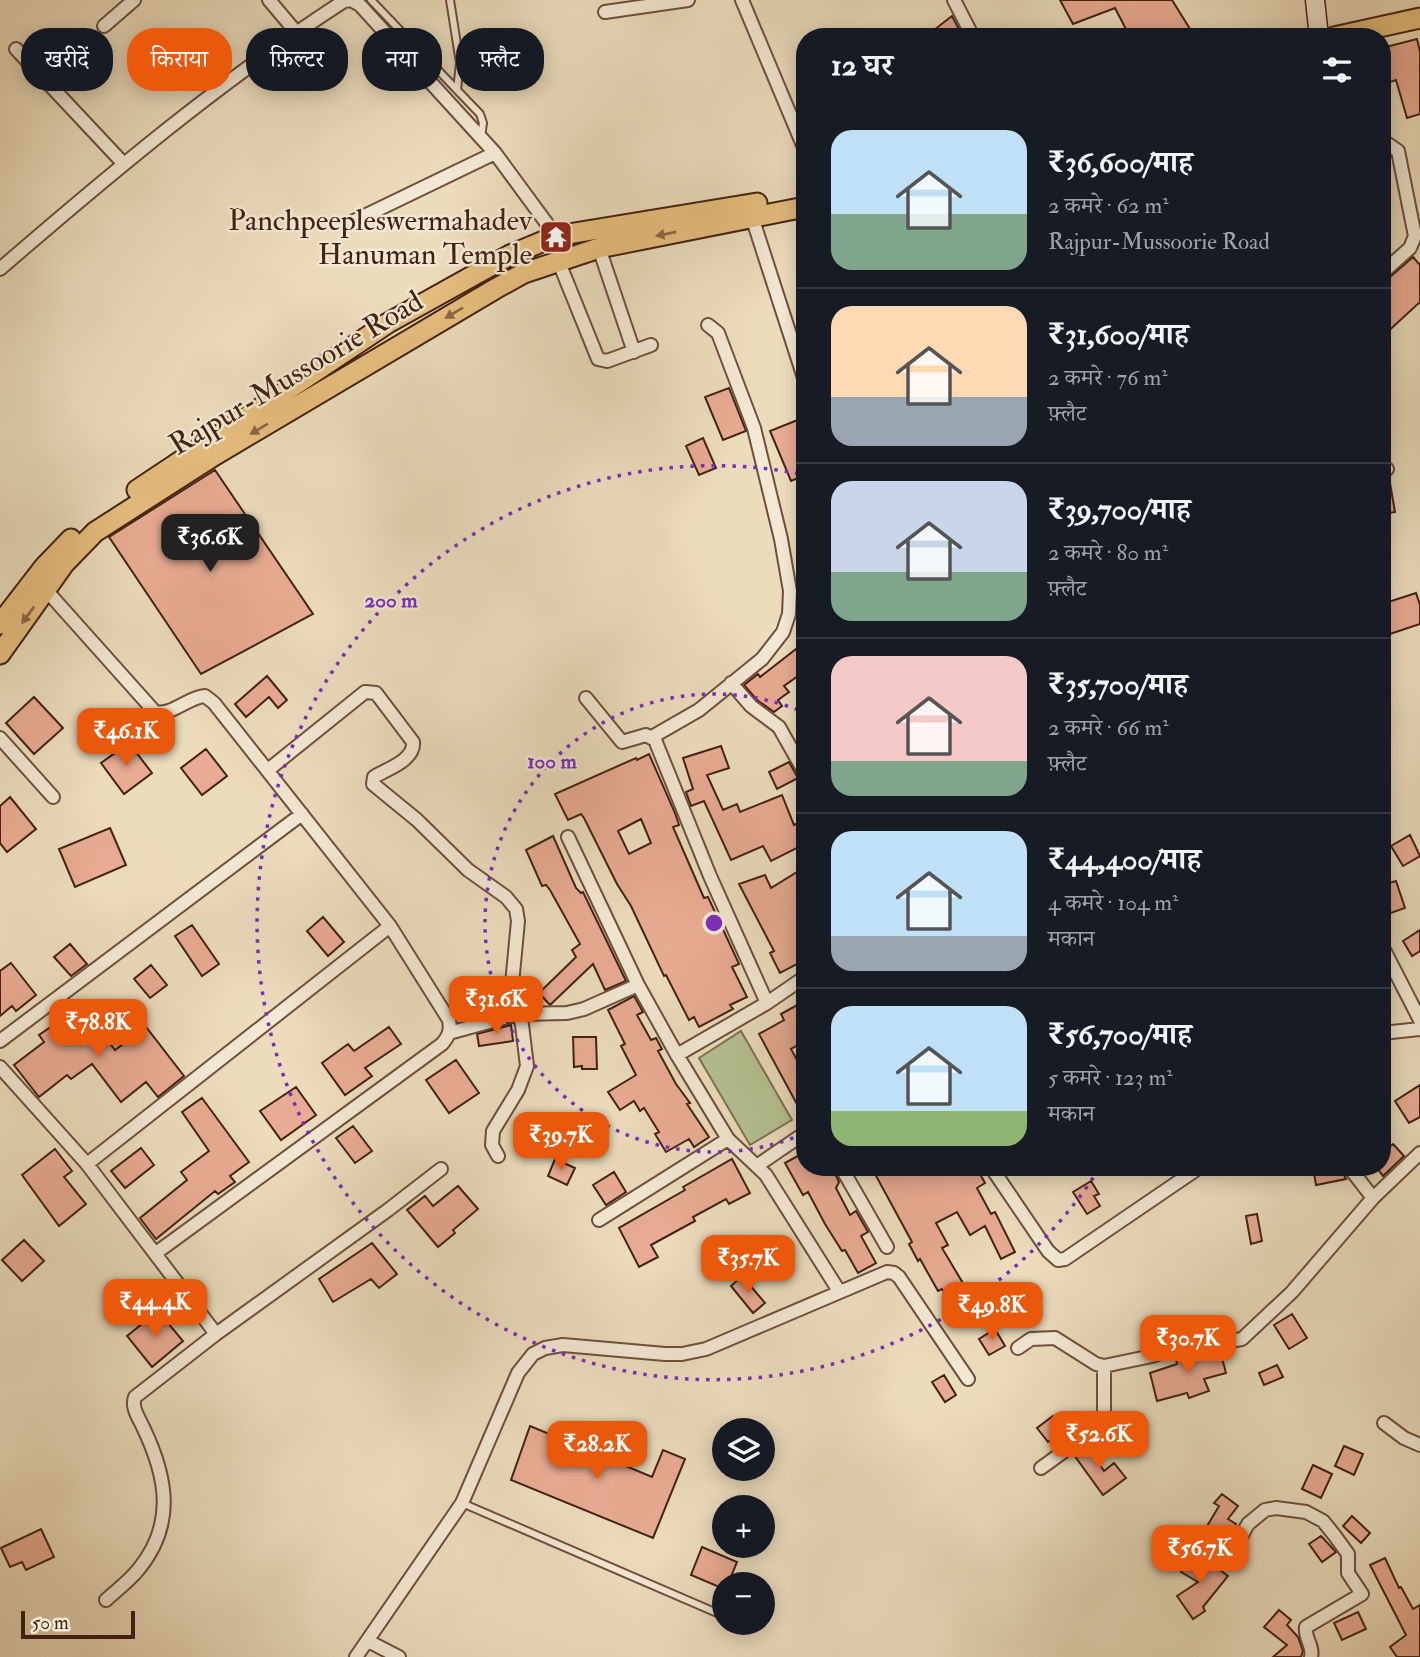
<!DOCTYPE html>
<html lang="hi">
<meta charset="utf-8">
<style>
body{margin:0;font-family:"IM FELL Double Pica","Noto Serif Devanagari",serif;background:#242831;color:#f1f3f6;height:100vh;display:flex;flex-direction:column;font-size:26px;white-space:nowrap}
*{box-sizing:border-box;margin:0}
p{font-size:23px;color:#9ea1a6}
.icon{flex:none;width:38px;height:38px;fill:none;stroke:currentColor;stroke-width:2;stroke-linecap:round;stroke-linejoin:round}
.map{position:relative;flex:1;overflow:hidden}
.panel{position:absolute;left:796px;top:28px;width:595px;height:1148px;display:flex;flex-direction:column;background:#171b24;border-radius:28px;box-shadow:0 4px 18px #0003}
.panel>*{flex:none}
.banner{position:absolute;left:21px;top:28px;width:665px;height:63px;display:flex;gap:14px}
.buttons{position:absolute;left:712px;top:1418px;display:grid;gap:14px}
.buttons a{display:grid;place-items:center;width:63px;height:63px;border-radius:50%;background:#171b24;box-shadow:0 4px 18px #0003;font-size:35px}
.scale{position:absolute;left:21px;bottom:18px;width:114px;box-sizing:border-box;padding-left:7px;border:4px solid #432212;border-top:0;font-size:19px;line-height:24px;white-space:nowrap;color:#432212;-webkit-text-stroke:5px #f2e8d3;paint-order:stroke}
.price{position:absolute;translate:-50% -60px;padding:0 16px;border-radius:14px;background:#ea580c;color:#fff;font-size:23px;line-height:46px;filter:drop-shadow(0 2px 4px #0008)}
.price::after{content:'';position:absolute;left:50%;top:42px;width:21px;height:16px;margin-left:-10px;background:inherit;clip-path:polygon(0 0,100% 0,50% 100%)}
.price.active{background:#222;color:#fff}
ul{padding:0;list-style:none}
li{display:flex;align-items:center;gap:21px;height:175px;padding:0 35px}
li+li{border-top:2px solid #363941}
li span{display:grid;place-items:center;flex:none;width:196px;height:140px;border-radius:21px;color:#555}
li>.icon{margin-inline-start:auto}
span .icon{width:84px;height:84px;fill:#fffc;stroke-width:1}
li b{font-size:30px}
h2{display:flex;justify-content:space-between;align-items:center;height:84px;padding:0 35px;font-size:30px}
.pill{padding:0 24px;border-radius:28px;background:#171b24;box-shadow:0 4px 18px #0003;font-size:24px;line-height:63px}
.pill.active{background:#ea580c;color:#fff}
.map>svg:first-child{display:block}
.green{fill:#b5c192;stroke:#7c7252;stroke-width:2}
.building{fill:#e8ab93;stroke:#432212;stroke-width:2;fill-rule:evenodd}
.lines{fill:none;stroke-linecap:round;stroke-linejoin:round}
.lane-casing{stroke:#6d503c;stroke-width:10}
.street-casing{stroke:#6d503c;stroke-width:16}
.secondary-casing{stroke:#432212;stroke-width:21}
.primary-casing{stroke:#432212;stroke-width:23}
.lane{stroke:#f2e8d3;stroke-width:6}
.street{stroke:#f2e8d3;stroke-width:12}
.secondary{stroke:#f2e8d3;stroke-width:18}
.primary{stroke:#e6be7e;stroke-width:19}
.oneway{fill:#8c6843}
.ring{fill:none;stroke:#7b2cbf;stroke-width:3.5;stroke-dasharray:3.5 7}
.labels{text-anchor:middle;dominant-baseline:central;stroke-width:5;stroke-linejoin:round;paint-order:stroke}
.poi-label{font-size:30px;fill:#432212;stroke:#f2e8d3;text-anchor:end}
.street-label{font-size:30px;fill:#432212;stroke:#f2e8d3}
.centre{fill:#7b2cbf;stroke:#f2e8d3;stroke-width:3.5}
.ring-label{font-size:21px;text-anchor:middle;font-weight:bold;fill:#7b2cbf;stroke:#f2e8d3;stroke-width:5;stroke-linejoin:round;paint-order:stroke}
</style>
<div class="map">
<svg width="1420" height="1657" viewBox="0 0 1420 1657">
<rect width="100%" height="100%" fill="#ebdcbc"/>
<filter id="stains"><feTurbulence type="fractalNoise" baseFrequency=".00286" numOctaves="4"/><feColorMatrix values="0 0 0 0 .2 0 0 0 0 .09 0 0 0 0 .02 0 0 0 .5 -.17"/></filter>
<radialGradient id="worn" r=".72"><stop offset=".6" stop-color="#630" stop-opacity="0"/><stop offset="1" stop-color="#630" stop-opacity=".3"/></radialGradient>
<path class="green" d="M 741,1031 L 792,1120 L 750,1145 L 699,1058 Z"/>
<path class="building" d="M 1060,0 L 1172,0 L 1195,37 L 1130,37 L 1115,8 L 1073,24 Z
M 952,16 L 963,37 L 925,37 Z
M 1417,39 L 1420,52 L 1420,114 L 1407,118 L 1396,80 L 1390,82 L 1382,48 Z
M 1413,257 L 1420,265 L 1420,302 L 1382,337 L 1382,284 Z
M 729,388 L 746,431 L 723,440 L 705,397 Z
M 805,417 L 805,475 L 791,481 L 770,431 Z
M 703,438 L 716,468 L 699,475 L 686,446 Z
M 215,470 L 313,614 L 201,674 L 109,537 Z
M 1389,477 L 1395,512 L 1382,514 L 1382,479 Z
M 1416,593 L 1420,605 L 1420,624 L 1387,635 L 1382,623 L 1382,604 Z
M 805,642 L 805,671 L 784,686 L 789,692 L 778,700 L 782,706 L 774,712 L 757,700 L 744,685 L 758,674 L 760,677 Z
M 267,676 L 287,700 L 278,708 L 269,697 L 246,717 L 235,704 Z
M 34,697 L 63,728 L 34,754 L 6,723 Z
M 129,743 L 152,773 L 124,794 L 101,763 Z
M 721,746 L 729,768 L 707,775 L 723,810 L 737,804 L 740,812 L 782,795 L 794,825 L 798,823 L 805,837 L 805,844 L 771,861 L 763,846 L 731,860 L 704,801 L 691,806 L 686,792 L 693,789 L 683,758 Z
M 206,749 L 227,776 L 202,795 L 181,768 Z
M 649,754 L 675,813 L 679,825 L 673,827 L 704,898 L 708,897 L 739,964 L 732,967 L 747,997 L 730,1005 L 733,1009 L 699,1027 L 694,1017 L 689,1020 L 666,975 L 664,976 L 631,906 L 617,884 L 584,818 L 581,814 L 568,820 L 555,794 L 636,758 L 637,760 ZM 641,819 L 651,843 L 629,854 L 618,831 Z
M 789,762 L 798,778 L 777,789 L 769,772 Z
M 10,797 L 36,829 L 7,852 L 0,843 L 0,806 Z
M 110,828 L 126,865 L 75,887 L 59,849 Z
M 1410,835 L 1420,856 L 1403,866 L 1391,846 Z
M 553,836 L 576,888 L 581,893 L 583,892 L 626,981 L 605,990 L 593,964 L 550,1005 L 539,993 L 576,957 L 572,950 L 580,944 L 550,890 L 546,885 L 542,886 L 526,850 Z
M 805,867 L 805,960 L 780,973 L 770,953 L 774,951 L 739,884 L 765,875 L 771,888 Z
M 1396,881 L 1405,908 L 1382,916 L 1382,885 Z
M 323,917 L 344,942 L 328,956 L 307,931 Z
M 192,925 L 219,964 L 202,976 L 175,936 Z
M 1420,930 L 1420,951 L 1412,956 L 1403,941 Z
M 70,944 L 87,964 L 71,976 L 54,957 Z
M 11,963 L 36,995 L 16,1011 L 12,1006 L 0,1016 L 0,971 Z
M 151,965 L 167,985 L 150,998 L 134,979 Z
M 634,996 L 643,1012 L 637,1015 L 651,1040 L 656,1038 L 662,1049 L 658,1051 L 676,1084 L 690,1103 L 687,1104 L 709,1137 L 694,1147 L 689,1139 L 666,1152 L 655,1134 L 659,1132 L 644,1108 L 640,1111 L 634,1101 L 620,1110 L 608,1092 L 636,1075 L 621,1046 L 625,1044 L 608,1010 Z
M 801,1003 L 805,1011 L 805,1041 L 791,1049 L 805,1075 L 805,1119 L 759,1034 L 784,1020 L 781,1014 Z
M 81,1006 L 115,1050 L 146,1027 L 184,1076 L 158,1097 L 146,1082 L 121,1102 L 92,1064 L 71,1079 L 67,1075 L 39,1097 L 14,1065 L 44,1042 L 39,1035 Z
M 511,1025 L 513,1041 L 479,1046 L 477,1034 Z
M 389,1027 L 401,1044 L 365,1068 L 372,1076 L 345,1095 L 322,1063 L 348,1044 L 354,1051 Z
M 573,1037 L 596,1037 L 597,1069 L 582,1069 L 582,1066 L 574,1067 Z
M 456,1060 L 479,1093 L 449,1113 L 426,1080 Z
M 1420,1085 L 1420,1117 L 1409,1123 L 1395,1101 Z
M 296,1087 L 316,1115 L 281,1140 L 260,1111 Z
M 202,1098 L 249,1162 L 230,1176 L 235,1182 L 218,1194 L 215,1191 L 156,1239 L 140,1218 L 187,1180 L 181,1172 L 209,1151 L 182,1112 Z
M 353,1126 L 372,1151 L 355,1163 L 336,1138 Z
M 1393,1144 L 1404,1156 L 1383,1176 L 1377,1168 L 1382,1167 L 1382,1153 Z
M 141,1148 L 154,1165 L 125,1188 L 111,1171 Z
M 55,1149 L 72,1171 L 64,1177 L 86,1204 L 59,1226 L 22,1175 Z
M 805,1152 L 805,1167 L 832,1167 L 839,1182 L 836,1188 L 850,1215 L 856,1211 L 868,1232 L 861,1236 L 876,1263 L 858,1273 L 845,1250 L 842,1251 L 825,1224 L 808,1192 L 803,1195 L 785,1163 Z
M 555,1159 L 575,1168 L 567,1185 L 548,1176 Z
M 732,1159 L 750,1193 L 729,1204 L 726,1199 L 693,1217 L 695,1221 L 651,1245 L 658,1257 L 639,1267 L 619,1228 L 685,1190 L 683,1187 Z
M 888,1167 L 976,1167 L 985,1183 L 977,1188 L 991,1214 L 995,1212 L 1015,1252 L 1001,1259 L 985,1226 L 970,1235 L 957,1212 L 936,1223 L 948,1245 L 942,1248 L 976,1305 L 958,1316 L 942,1289 L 938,1291 L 920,1259 L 918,1261 L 909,1244 L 912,1242 L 875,1174 Z
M 1313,1167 L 1340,1167 L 1346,1179 L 1316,1185 Z
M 614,1172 L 626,1192 L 606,1205 L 593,1185 Z
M 1091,1181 L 1099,1194 L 1094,1196 L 1100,1206 L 1087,1214 L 1073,1192 Z
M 458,1186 L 478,1209 L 453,1230 L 455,1233 L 438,1247 L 407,1210 L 425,1196 L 433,1206 Z
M 1257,1214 L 1262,1241 L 1251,1244 L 1246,1216 Z
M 24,1240 L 44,1261 L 22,1281 L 2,1260 Z
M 372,1243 L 397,1274 L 379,1288 L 371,1279 L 333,1302 L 319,1279 Z
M 742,1276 L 765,1303 L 753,1313 L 731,1286 Z
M 158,1311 L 183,1341 L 152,1367 L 127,1336 Z
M 1292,1314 L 1307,1338 L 1289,1349 L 1274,1325 Z
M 995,1329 L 1005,1346 L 989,1355 L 979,1339 Z
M 1207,1349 L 1220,1350 L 1226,1373 L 1204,1379 L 1209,1391 L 1189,1398 L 1187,1393 L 1157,1401 L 1150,1373 L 1177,1364 L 1176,1359 Z
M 1277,1365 L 1283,1377 L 1264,1385 L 1259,1373 Z
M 944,1375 L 956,1395 L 945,1402 L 932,1382 Z
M 1053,1416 L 1064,1431 L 1048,1442 L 1037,1428 Z
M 530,1426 L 652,1477 L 663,1450 L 685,1459 L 653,1538 L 511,1480 Z
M 1087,1445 L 1104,1471 L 1114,1463 L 1126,1478 L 1103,1495 L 1074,1455 Z
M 1344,1446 L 1363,1454 L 1354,1475 L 1335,1466 Z
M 1313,1465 L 1332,1474 L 1321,1498 L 1302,1489 Z
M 1222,1494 L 1238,1506 L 1228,1519 L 1236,1524 L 1227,1540 L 1206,1528 L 1219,1506 L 1214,1503 Z
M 1352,1516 L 1370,1533 L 1361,1543 L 1343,1526 Z
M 41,1529 L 54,1557 L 26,1570 L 22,1562 L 10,1567 L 1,1548 Z
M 1321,1536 L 1336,1552 L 1322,1562 L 1309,1544 Z
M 702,1547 L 737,1562 L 728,1584 L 724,1584 L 724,1589 L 691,1575 Z
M 1191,1555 L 1211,1567 L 1213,1565 L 1228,1576 L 1203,1607 L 1205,1611 L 1193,1619 L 1177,1596 L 1198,1582 L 1181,1572 Z
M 1385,1558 L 1399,1588 L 1401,1587 L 1413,1609 L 1420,1605 L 1420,1657 L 1397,1657 L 1390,1647 L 1406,1635 L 1370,1565 Z
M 1279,1610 L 1291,1620 L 1287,1625 L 1298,1637 L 1303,1651 L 1301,1657 L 1273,1657 L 1287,1645 L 1264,1627 Z
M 1358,1612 L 1366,1629 L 1342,1640 L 1334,1623 Z"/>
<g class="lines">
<defs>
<path id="lane" d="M 371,0 L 480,114 L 483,123 L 481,137
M 450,0 L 460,63 L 457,90
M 462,1503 L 724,1616"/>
<path id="street" d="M 269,0 L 296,32
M 742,0 L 805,150
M 954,0 L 973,37
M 605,12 L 688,0
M 104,26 L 134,0
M 16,49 L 123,163
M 1382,140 L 1398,151 L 1415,236 L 1410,248 L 1382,273
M 752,217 L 805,381
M 352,222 L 495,153
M 599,248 L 634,352
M 558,260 L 598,359 L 607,361 L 651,345
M 0,269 C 110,174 222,80 344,1 L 351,0 L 360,5 L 495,153 L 556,236
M 1382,470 L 1387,469
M 46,590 L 155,712 C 172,716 188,697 205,696 L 214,703 L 390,926 L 449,1020 C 451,1030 449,1036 442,1044 L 156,1253
M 731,683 L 751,706 L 779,727 L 805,773
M 586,698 L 622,742 L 646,735 L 655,740 L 710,876 L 767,1003
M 652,737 L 699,710 L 762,659 L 783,632 L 789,614 L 790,591 L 781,539 L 754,428 L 718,333 L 708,325
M 0,738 L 53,797
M 268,770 L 365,692 L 376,693 L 413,742 C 415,760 387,769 374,777 L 373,784 L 417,820 L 468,870 L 506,897 L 516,909 L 518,921 L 512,984 L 522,1025 L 527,1066 L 518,1090 L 493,1131 L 492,1145 L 498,1156
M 568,837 L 638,985 L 677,1055 L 728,1139 L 766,1175 L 839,1291
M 1382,946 L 1420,1020
M 449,1033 L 518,1014 L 567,1013 L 584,1009 L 638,985
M 1382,1033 L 1420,1029
M 0,1041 L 302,814
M 677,1055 L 767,1003 L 805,977
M 0,1067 L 87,1164 L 216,1334
M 87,1164 L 390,926
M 758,1165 L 805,1133
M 841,1167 L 887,1247
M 991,1167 L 1048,1251 L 1058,1260 L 1065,1259 L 1200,1167
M 1349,1167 L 1373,1198
M 599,1220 L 728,1139
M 1018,1348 L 1031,1339 L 1055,1338 L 1096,1364 L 1104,1366 L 1152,1356 L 1198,1340 L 1224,1342 L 1242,1339 L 1292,1292 L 1373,1198 L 1420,1153
M 1384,1423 L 1404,1438 L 1420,1445
M 1041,1468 L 1099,1426 L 1104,1414 L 1104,1366
M 1228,1561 L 1248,1524 L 1265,1510 L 1276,1508 L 1306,1512 L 1323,1521 L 1335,1536 L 1348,1554 L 1348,1573 L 1362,1594 L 1306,1627 C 1304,1638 1314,1646 1311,1657
M 106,1600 C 117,1590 129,1581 138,1570 C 176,1524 167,1477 143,1427 C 139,1418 131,1408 135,1397 L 216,1334 L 388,1210 L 441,1169
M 368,1641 L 399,1657
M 356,1657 L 462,1503 L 518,1373 L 533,1354 L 545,1348 L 563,1345 L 665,1354 L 682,1354 L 706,1349 L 887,1272 L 894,1273 L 899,1277 L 968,1379"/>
<path id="secondary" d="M 1315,0 L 1319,37"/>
<path id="primary" d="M 1334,37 L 1420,18
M 137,490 L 388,323 L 510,255 L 556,236 L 757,203
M 0,624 L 44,567 L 71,539
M 0,654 L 64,564 L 95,532 L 215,455 L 495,289 L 524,273 L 599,248 L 805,207"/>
</defs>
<use href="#lane" class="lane-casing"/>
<use href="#street" class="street-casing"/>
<use href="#secondary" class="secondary-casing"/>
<use href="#primary" class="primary-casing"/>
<use href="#lane" class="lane"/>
<use href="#street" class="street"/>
<use href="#secondary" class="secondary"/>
<use href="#primary" class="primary"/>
</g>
<defs><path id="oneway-solid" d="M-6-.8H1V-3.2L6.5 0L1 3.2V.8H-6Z" transform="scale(1.75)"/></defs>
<g class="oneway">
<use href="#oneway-solid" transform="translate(666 234) rotate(169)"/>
<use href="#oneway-solid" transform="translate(454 313) rotate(149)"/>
<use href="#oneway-solid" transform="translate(259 429) rotate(149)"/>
<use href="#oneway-solid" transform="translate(28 615) rotate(126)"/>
</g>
<g class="ring">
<path d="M803 1134A229 229 0 1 1 803 712"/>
<path d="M1099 1169A457 457 0 1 1 801 474"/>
</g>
<defs>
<symbol id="temple-square" viewBox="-11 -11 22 22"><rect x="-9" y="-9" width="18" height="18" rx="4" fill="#8f2418" stroke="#f2e8d3"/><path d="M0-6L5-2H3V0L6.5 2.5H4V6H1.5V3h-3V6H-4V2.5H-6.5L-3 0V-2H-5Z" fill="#fff"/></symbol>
</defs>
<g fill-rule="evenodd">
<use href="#temple-square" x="537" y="218" width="38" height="38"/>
</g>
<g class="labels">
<g class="poi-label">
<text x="532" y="220">Panchpeepleswermahadev<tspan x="532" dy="34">Hanuman Temple</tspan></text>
</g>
<g class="street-label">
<text transform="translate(296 373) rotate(-31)">Rajpur-Mussoorie Road</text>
</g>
</g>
<circle cx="714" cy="923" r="10" class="centre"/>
<g class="ring-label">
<text x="391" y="607">200 m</text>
<text x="552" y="768">100 m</text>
</g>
<rect width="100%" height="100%" filter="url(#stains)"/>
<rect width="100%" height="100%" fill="url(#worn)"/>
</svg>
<div class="buttons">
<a><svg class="icon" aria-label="layers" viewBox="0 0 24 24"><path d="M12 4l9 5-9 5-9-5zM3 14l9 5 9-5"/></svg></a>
<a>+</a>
<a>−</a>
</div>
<div class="scale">50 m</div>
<b class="price active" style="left:210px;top:574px">₹36.6K</b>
<b class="price" style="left:126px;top:768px">₹46.1K</b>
<b class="price" style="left:496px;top:1036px">₹31.6K</b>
<b class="price" style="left:98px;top:1059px">₹78.8K</b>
<b class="price" style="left:561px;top:1172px">₹39.7K</b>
<b class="price" style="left:748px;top:1295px">₹35.7K</b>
<b class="price" style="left:155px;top:1339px">₹44.4K</b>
<b class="price" style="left:992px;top:1342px">₹49.8K</b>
<b class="price" style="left:1188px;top:1375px">₹30.7K</b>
<b class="price" style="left:1099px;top:1471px">₹52.6K</b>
<b class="price" style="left:597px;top:1481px">₹28.2K</b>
<b class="price" style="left:1200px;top:1585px">₹56.7K</b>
<div class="banner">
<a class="pill">खरीदें</a>
<a class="pill active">किराया</a>
<a class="pill">फ़िल्टर</a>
<a class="pill">नया</a>
<a class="pill">फ़्लैट</a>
</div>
<section class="panel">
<h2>12 घर<svg class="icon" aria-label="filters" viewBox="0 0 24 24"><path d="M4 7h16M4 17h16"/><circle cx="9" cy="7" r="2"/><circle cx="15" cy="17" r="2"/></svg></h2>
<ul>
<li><span style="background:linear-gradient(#bfe0f5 60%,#7fa58c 0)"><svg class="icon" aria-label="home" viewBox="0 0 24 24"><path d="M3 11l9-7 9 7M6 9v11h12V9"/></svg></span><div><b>₹36,600/माह</b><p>2 कमरे · 62 m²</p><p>Rajpur-Mussoorie Road</p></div></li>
<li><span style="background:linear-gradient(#ffd9b3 65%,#9aa5b1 0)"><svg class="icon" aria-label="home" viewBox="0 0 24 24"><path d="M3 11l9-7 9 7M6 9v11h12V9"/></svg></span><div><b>₹31,600/माह</b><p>2 कमरे · 76 m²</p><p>फ़्लैट</p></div></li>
<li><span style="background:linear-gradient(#c9d6e8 65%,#7fa58c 0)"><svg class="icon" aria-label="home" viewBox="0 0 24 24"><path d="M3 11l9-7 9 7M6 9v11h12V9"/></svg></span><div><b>₹39,700/माह</b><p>2 कमरे · 80 m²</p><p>फ़्लैट</p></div></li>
<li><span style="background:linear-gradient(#f6c9c9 75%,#7fa58c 0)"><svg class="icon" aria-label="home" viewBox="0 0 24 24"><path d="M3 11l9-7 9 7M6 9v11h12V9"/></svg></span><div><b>₹35,700/माह</b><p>2 कमरे · 66 m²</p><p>फ़्लैट</p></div></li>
<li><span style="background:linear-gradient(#bfe0f5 75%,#9aa5b1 0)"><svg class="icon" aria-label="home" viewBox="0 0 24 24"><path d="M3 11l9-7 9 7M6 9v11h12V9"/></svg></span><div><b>₹44,400/माह</b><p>4 कमरे · 104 m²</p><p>मकान</p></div></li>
<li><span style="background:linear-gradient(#bfe0f5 75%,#8fb573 0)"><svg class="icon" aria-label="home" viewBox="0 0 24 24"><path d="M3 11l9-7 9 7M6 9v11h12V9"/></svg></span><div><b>₹56,700/माह</b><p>5 कमरे · 123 m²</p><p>मकान</p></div></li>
</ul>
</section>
</div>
